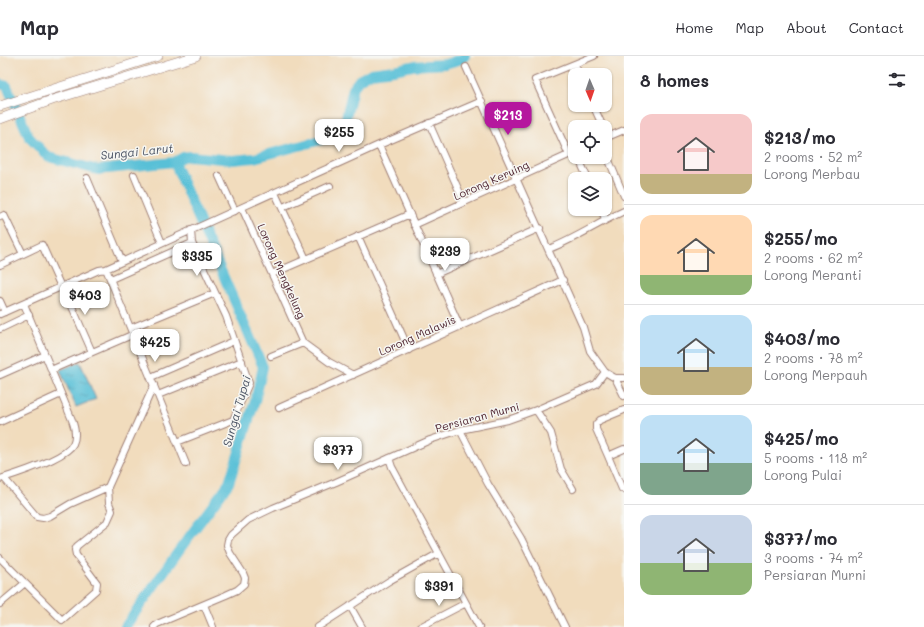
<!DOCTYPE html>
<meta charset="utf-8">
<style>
body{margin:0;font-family:Mali,sans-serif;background:#f2f2f3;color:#2b2b33;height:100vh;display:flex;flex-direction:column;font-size:15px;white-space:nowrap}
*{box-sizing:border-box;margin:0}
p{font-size:13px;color:#7c7c81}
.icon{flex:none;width:22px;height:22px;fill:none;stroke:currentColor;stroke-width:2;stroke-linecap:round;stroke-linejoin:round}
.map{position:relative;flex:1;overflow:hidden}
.details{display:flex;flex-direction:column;background:#fff;width:300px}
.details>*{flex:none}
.needle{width:26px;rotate:178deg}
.fabs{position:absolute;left:568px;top:12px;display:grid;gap:8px}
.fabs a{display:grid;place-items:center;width:44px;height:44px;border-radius:8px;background:#fff;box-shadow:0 1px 3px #0004;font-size:20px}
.price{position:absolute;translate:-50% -34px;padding:0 9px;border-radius:8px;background:#fff;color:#222;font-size:13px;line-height:26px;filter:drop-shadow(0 1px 2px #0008)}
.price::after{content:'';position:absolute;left:50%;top:24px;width:12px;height:9px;margin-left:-6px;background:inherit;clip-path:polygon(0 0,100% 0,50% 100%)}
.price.current{background:#b5179e;color:#fff}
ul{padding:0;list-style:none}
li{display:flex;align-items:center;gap:12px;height:100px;padding:0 16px}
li+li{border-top:1px solid #e1e1e2}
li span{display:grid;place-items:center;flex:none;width:112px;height:80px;border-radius:12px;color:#555}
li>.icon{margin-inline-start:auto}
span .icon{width:48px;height:48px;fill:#fffc;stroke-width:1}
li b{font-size:17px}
h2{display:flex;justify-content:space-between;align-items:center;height:48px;padding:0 16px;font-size:17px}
header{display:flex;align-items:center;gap:24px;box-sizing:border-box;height:56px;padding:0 20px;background:#fff;border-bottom:1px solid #e1e1e2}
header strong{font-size:19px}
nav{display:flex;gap:22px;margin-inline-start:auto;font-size:14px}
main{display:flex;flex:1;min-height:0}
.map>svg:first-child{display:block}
.water{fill:url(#water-ripples);stroke:#527081}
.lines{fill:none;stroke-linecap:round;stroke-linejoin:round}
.river{stroke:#59c0d7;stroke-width:10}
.street-casing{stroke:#9e7e74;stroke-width:8}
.primary-casing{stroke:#9e7e74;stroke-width:10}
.street{stroke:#fff;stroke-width:6}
.primary{stroke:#fff;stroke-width:9}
.labels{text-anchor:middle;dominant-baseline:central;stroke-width:3;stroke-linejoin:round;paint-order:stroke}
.street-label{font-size:11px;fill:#4a1f2b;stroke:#f6f6f2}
.water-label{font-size:12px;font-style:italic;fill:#4f5767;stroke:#f6f6f2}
</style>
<header>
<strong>Map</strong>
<nav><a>Home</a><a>Map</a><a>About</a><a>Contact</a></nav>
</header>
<main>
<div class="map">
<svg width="624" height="571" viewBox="0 0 624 571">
<defs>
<pattern id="water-ripples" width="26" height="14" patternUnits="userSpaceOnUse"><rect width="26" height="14" fill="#59c0d7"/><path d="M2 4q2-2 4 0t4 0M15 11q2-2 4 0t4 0" fill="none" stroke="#4c9baf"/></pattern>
</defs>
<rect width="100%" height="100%" fill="#f6f6f2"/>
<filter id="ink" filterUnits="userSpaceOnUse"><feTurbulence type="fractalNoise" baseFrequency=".025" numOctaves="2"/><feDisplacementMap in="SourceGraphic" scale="8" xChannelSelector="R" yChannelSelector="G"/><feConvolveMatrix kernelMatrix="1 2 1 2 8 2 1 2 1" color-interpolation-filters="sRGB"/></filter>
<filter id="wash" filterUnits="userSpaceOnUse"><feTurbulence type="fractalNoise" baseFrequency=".012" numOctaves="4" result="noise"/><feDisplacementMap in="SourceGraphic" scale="16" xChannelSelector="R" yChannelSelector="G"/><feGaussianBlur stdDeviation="0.9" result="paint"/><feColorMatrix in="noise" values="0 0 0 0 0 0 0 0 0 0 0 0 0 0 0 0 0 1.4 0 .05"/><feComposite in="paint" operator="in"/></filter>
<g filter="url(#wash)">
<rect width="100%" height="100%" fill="#f1dcbd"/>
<path class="water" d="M 80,306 L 96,343 L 76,351 L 60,314 Z"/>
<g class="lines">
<path class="river" d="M 0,28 L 7,30 L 29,81 L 48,101 L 98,114 L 174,106 L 183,101 L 190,100 L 232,104 L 254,102 L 336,80 L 344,70 L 353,32 L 359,24 L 371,17 L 394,14 L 412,10 L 445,8 L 462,3 L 465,0
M 125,571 L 180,493 L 229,427 L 255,345 L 263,311 L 174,106"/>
</g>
</g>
<g filter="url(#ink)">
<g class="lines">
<defs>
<path id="street" d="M 575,8 L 579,19
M 466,11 L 583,271 L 590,295 L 605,316 L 615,322 L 624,322
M 593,49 L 603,71
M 429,67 L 464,146
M 605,82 L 624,74
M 379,89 L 460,271
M 605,95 L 624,140
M 569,99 L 535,24 L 594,0
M 578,101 L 588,123
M 134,119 L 162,187
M 219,120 L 235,155
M 87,122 L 122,205
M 275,137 L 306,203
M 283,151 L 330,130
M 242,152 L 303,287 L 329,306 L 353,319
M 601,153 L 605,163
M 0,161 L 4,159 L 23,198
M 414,169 L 575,96
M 358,180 L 409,294
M 549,193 C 575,183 598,167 624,155
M 0,209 L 42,189 L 61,231
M 106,213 L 186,408
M 272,218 L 410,158
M 436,218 L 540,172
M 111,223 L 192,187
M 63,230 L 92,296
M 0,245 L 5,256
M 0,258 L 99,214 L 106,213 L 379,89 L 482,45
M 131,272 L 215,237
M 0,273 L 29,259
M 271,300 L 303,287
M 51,314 L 134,278
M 0,319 L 45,299
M 151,321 L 234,285
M 615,322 L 624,340
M 158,339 L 242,305
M 279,352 L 563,224
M 536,354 L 551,377 L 561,413 L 573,433
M 0,366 L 61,338
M 460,374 L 488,428 L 521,482 L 565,571
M 177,386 L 233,364 L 249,327 L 226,260 L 192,187 L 191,174
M 624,393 L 608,400 L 622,433 L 624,434
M 608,400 L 596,373 L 596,368 L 600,364 L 624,354
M 389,402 L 392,411 L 479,571
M 4,422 L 37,461 L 43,462 L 50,460 L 70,448 L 108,431 L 154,329
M 0,423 C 16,418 66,402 73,388 C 77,380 75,372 72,364 L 24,248
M 0,502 L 62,564 L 96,534 L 97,527 L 76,499 L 75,494 L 77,490 L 107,466 L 112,455 L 109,447 L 108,431
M 0,548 L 25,527
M 204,549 L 213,571
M 350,550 L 362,571
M 154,571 L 157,568 L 226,539 L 237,534 L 244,528 L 245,522 L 243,517 L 230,497 L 227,489 L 228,484 L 231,479 L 248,464 L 273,452 L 336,426 L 430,384 L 460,374 L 508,364 L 536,354 L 596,328 L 605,316
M 318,571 L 389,525 L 439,497
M 420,571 L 466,547"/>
<path id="primary" d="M 0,50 L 158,0
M 0,63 L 52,44 L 196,0"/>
</defs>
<use href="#street" class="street-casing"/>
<use href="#primary" class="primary-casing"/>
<use href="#street" class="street"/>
<use href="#primary" class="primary"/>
</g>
</g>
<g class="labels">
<g class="street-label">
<text transform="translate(491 124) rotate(-24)">Lorong Keruing</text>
<text transform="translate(282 215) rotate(66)">Lorong Mengkelung</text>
<text transform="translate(417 279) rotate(-24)">Lorong Malawis</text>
<text transform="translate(477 361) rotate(-15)">Persiaran Murni</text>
</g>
<g class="water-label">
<text transform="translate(137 95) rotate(-6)">Sungai Larut</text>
<text transform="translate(236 355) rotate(-74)">Sungai Tupai</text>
</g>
</g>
</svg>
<div class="fabs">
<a><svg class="needle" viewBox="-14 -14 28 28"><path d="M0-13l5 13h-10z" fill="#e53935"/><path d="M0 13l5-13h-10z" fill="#7c7c81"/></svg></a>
<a><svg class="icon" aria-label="locate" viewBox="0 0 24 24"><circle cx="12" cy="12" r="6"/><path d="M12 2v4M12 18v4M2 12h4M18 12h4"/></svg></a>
<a><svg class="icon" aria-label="layers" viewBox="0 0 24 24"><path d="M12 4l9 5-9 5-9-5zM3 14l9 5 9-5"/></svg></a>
</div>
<b class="price current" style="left:508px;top:80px">$213</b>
<b class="price" style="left:339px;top:97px">$255</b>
<b class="price" style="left:445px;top:216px">$239</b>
<b class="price" style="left:197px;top:221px">$335</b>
<b class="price" style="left:85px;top:260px">$403</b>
<b class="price" style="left:155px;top:307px">$425</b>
<b class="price" style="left:338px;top:415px">$377</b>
<b class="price" style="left:439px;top:551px">$391</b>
</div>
<section class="details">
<h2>8 homes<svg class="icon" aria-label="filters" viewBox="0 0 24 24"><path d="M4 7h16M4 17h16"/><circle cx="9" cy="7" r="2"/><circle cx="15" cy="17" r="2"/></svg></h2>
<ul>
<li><span style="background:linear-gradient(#f6c9c9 75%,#c2b280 0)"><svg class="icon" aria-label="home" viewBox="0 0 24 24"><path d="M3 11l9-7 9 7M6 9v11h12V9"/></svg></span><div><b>$213/mo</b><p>2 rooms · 52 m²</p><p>Lorong Merbau</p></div></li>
<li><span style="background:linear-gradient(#ffd9b3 75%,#8fb573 0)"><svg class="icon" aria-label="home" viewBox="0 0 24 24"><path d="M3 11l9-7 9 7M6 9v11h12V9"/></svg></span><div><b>$255/mo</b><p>2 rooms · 62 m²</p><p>Lorong Meranti</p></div></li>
<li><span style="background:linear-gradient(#bfe0f5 65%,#c2b280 0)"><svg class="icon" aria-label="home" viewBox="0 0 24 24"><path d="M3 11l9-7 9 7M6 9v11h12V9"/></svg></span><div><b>$403/mo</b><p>2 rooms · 78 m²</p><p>Lorong Merpauh</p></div></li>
<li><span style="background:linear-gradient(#bfe0f5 60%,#7fa58c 0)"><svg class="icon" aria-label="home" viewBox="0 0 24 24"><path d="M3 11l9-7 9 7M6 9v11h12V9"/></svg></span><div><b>$425/mo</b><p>5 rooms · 118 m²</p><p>Lorong Pulai</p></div></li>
<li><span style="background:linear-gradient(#c9d6e8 60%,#8fb573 0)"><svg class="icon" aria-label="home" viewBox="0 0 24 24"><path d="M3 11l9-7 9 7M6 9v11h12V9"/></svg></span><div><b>$377/mo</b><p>3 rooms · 74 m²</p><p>Persiaran Murni</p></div></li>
</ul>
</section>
</main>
